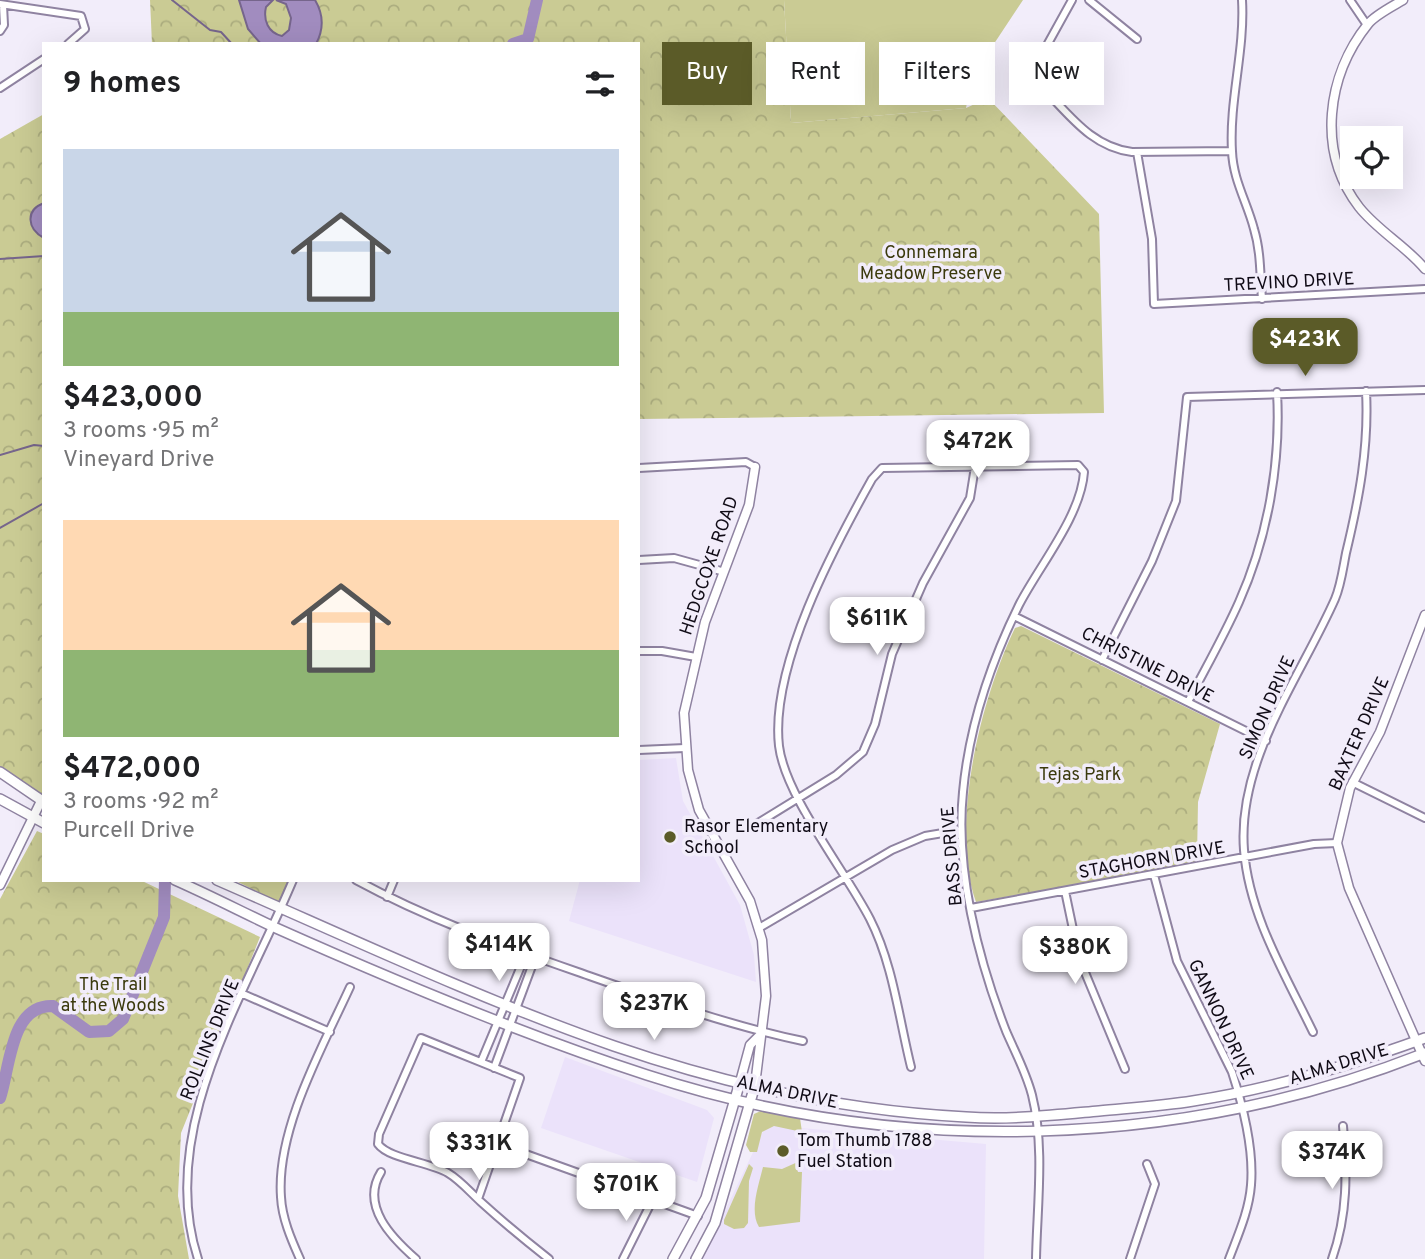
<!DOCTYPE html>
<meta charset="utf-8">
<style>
body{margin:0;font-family:Overpass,sans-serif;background:#f6f6f6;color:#202124;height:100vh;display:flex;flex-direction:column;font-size:26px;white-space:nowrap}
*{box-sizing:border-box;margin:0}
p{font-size:23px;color:#757577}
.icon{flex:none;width:38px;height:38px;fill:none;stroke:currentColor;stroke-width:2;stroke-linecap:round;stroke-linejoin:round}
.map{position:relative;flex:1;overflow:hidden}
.sheet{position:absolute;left:42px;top:42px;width:598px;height:840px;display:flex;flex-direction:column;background:#fff;border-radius:0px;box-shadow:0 7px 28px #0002}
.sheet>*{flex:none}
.banner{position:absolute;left:662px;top:42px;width:658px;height:63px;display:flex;gap:14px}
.controls{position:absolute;left:1340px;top:126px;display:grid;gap:14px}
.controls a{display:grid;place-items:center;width:63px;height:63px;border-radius:0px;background:#fff;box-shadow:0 7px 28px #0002;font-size:35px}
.price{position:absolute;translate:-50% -60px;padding:0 16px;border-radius:14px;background:#fff;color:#222;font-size:23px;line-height:46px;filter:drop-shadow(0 2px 4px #0008)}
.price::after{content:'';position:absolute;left:50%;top:42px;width:21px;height:16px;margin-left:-10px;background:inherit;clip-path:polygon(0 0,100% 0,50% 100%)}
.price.active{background:#5b5b28;color:#fff}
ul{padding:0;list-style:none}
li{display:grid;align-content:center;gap:14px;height:371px;padding:0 21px}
li span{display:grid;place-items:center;height:217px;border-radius:0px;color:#555}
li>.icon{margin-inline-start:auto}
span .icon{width:126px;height:126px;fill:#fffc;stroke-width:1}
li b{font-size:30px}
h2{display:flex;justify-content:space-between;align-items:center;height:84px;padding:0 21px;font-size:30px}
.tag{padding:0 24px;border-radius:0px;background:#fff;box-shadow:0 7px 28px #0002;font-size:24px;line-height:63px}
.tag.active{background:#5b5b28;color:#fff}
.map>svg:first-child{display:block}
.built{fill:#ebe2fa}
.grass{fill:#cacb94}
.forest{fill:url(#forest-crowns)}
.water{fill:#a18cbf;stroke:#76658c;stroke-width:2}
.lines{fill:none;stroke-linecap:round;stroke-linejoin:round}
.stream{stroke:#76658c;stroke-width:2}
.river{stroke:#a18cbf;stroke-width:12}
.minor-casing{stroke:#8f83a1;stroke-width:10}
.tertiary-casing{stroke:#8f83a1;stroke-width:11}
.secondary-casing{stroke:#8f83a1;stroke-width:12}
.minor{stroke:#fff;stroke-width:6}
.tertiary{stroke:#fff;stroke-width:8}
.secondary{stroke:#fff;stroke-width:9}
.poi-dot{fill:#5b5b28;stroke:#f2edfa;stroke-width:2.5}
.labels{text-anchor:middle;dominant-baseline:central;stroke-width:7;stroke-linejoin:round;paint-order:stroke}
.park-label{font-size:18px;fill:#3b3a0d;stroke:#f2edfa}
.street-label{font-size:18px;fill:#100b16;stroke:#f2edfa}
.poi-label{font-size:18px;fill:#100b16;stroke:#f2edfa;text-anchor:start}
</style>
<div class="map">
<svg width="1425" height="1259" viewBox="0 0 1425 1259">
<defs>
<pattern id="forest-crowns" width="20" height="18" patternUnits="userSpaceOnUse" patternTransform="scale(1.75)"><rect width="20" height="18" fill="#cacb94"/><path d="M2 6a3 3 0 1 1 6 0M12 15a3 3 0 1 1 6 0" fill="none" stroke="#acad7f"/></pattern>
</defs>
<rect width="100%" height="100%" fill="#f2edfa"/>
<path class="built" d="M 676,758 L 683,801 L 740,905 L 754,955 L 756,982 L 569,921 L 580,880 L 639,880 L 639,760 Z
M 565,1057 L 707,1110 L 714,1118 L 697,1182 L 541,1128 Z
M 766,1125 L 986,1144 L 984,1259 L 702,1259 Z"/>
<path class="grass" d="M 784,0 L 1023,0 L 972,77 L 966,108 L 791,123 Z
M 763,1110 L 800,1118 L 802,1132 L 774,1126 L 762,1132 L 757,1152 L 750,1152 L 746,1145 L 754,1114 Z
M 800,1161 L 796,1164 L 798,1172 L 802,1172 L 800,1222 L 759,1227 C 749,1211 759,1184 763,1167 L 782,1169 Z
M 749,1164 L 753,1168 L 749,1181 L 748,1223 L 744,1228 L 734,1229 L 724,1224 L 724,1220 Z"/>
<path class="forest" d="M 150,0 L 784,0 L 791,123 L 966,108 L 988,98 L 1099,214 L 1104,413 L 639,419 L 639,44 L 152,44 Z
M 44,114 L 44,799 L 0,770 L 0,139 Z
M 1021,626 L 1220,724 L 1198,802 L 1197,858 L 1193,864 L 976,902 C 949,827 981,698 1015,628 Z
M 37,831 L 44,834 L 44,880 L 140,880 L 260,937 L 181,1133 L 178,1196 L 189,1259 L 0,1259 L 0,899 Z
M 234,880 L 288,880 L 280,903 Z"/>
<path class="water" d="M 239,0 L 273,0 L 266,7 C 263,20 268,33 282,36 L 289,30 L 291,18 L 286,4 L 276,0 L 315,0 C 324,15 324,29 316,44 L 261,44 L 248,29 Z
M 44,203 L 44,238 C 27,229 25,210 44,203 Z"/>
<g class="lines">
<path class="stream" d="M 172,0 L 210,30 L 221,32 L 232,44
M 0,259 L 44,256
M 0,455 L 34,445 L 44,446
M 0,528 L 44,503"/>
<path class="river" d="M 513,44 L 528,39 L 537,0
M 0,1098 C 10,1069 10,1004 53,1006 L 89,1032 L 109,1031 L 123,1019 L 164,917 L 165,880"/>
<defs>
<path id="minor" d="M 1072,0 L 1030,76 C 1063,104 1085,146 1132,152 L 1232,151
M 1089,0 L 1137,39
M 1242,0 C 1245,51 1229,100 1232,151 C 1233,180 1247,202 1254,229 C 1261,252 1260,275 1262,299
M 1350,0 L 1367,25
M 0,4 L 81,16 L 85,29 L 68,44
M 0,31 L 4,25 L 3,5
M 0,88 L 44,59
M 1137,152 L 1152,239 L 1154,304 L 1425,289
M 639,468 L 746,462 L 755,467
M 639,560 L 674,558 L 721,571
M 1014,616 L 1266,741
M 639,651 L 662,651 L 696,657
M 1102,660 L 1152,561 L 1176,501 L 1187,397 L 1425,390
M 1188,702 C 1205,669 1224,636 1239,602 C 1268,537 1281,462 1277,392
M 639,750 L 685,748
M 1352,782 L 1425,818
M 758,823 L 836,775 L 863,752 L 875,724 L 892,654 L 923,583 L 970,498 L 975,467
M 1154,875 L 1177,961 L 1232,1072 C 1243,1106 1254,1149 1251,1185 C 1249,1211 1238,1235 1229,1259
M 356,880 C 426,918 503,946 578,972 C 652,998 727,1025 803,1041
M 1065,891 L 1079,958 L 1125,1069
M 387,897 L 394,880
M 971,908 L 1314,844 L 1337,843
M 759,928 L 892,850 L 925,836 L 961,830
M 243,994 L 330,1032
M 1313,1032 C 1285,974 1249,915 1244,850 C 1237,760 1300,678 1335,599 C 1341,585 1343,568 1346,553 C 1359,499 1369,447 1366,391
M 481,1062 L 526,954
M 911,1067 C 899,1019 893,964 870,919 C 846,872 785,796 779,746 C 770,666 834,547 872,479 L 882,468 L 1078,465 L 1084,472 C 1081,516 1039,566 1019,605 C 990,664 969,726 963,792 C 955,869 978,959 1006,1031 C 1015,1052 1026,1072 1032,1095 C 1045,1147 1037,1206 1036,1259
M 494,1068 L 535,958
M 498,1144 L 698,1216
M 381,1172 C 360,1206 392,1238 416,1259
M 478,1199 L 520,1078 L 421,1038 L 379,1134 L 378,1144 C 389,1159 430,1162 448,1173 C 460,1180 471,1193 481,1202 C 503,1222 526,1241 549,1259
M 198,1259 C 156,1130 245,995 293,880
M 300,1259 C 291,1239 282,1218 281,1197 C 276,1130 322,1048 350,987
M 623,1259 L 653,1199
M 1130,1259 L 1155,1184 L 1147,1164
M 1332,1259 C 1348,1214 1347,1172 1343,1126"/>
<path id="tertiary" d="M 1403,0 C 1393,6 1375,15 1368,24 C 1327,75 1316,151 1359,207 C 1378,231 1406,246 1425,269
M 755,467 L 749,505 L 705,622 L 684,713 L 688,770 L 699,810 L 750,901 L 762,940 L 766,996 L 755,1085
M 1425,615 L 1380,732 L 1350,788 L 1337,843 L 1349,888 L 1425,1061
M 0,885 L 41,801
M 740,1082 L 750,1045 L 760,1035"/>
<path id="secondary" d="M 0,772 L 44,802
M 0,799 L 44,823
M 175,880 C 209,895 242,912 276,928 C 397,982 521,1034 647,1075 C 899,1157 1179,1150 1425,1053
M 217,880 C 348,937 479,999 614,1046 C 727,1085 847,1111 966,1117 C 1011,1120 1055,1115 1099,1111 C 1130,1108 1162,1106 1193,1101 C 1271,1089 1351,1065 1425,1038
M 673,1259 L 706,1198 L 740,1082
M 696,1259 L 715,1223 L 755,1085"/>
</defs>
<use href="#minor" class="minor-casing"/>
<use href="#tertiary" class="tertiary-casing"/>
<use href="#secondary" class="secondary-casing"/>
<use href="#minor" class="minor"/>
<use href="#tertiary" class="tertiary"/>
<use href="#secondary" class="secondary"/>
</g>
<g class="poi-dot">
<circle cx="670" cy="837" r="7"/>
<circle cx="783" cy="1151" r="7"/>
</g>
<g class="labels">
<g class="park-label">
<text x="931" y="253">Connemara<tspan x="931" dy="21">Meadow Preserve</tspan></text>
<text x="1080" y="775">Tejas Park</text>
<text x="113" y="985">The Trail<tspan x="113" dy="21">at the Woods</tspan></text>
</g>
<g class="street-label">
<text transform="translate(1289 283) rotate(-3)">TREVINO DRIVE</text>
<text transform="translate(710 566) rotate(-71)">HEDGCOXE ROAD</text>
<text transform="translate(1147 666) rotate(27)">CHRISTINE DRIVE</text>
<text transform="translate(1268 708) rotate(-66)">SIMON DRIVE</text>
<text transform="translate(1360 734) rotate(-66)">BAXTER DRIVE</text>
<text transform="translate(953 856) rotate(-95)">BASS DRIVE</text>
<text transform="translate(1152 861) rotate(-10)">STAGHORN DRIVE</text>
<text transform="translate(1220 1020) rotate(65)">GANNON DRIVE</text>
<text transform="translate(211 1040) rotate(-68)">ROLLINS DRIVE</text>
<text transform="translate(1339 1065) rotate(-17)">ALMA DRIVE</text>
<text transform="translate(787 1093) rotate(12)">ALMA DRIVE</text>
</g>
<g class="poi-label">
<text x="684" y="827">Rasor Elementary<tspan x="684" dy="21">School</tspan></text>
<text x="797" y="1141">Tom Thumb 1788<tspan x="797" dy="21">Fuel Station</tspan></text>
</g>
</g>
</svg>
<div class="controls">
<a><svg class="icon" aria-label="locate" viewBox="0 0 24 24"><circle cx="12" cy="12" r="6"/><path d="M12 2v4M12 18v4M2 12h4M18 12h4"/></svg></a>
</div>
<b class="price active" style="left:1305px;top:378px">$423K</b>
<b class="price" style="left:978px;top:480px">$472K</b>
<b class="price" style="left:877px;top:657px">$611K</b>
<b class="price" style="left:499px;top:983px">$414K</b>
<b class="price" style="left:1075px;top:986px">$380K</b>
<b class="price" style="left:654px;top:1042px">$237K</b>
<b class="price" style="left:479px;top:1182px">$331K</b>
<b class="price" style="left:1332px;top:1191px">$374K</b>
<b class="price" style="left:626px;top:1223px">$701K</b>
<div class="banner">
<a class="tag active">Buy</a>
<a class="tag">Rent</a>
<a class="tag">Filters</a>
<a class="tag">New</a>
</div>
<section class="sheet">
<h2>9 homes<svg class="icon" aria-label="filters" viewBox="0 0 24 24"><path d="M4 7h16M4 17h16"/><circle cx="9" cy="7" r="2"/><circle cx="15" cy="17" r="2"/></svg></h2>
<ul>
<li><span style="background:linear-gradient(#c9d6e8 75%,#8fb573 0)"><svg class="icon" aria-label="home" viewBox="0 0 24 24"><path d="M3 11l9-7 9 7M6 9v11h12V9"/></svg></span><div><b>$423,000</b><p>3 rooms · 95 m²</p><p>Vineyard Drive</p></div></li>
<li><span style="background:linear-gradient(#ffd9b3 60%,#8fb573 0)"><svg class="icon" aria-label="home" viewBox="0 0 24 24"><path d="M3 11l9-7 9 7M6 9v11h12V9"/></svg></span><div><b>$472,000</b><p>3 rooms · 92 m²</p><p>Purcell Drive</p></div></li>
</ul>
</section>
</div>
